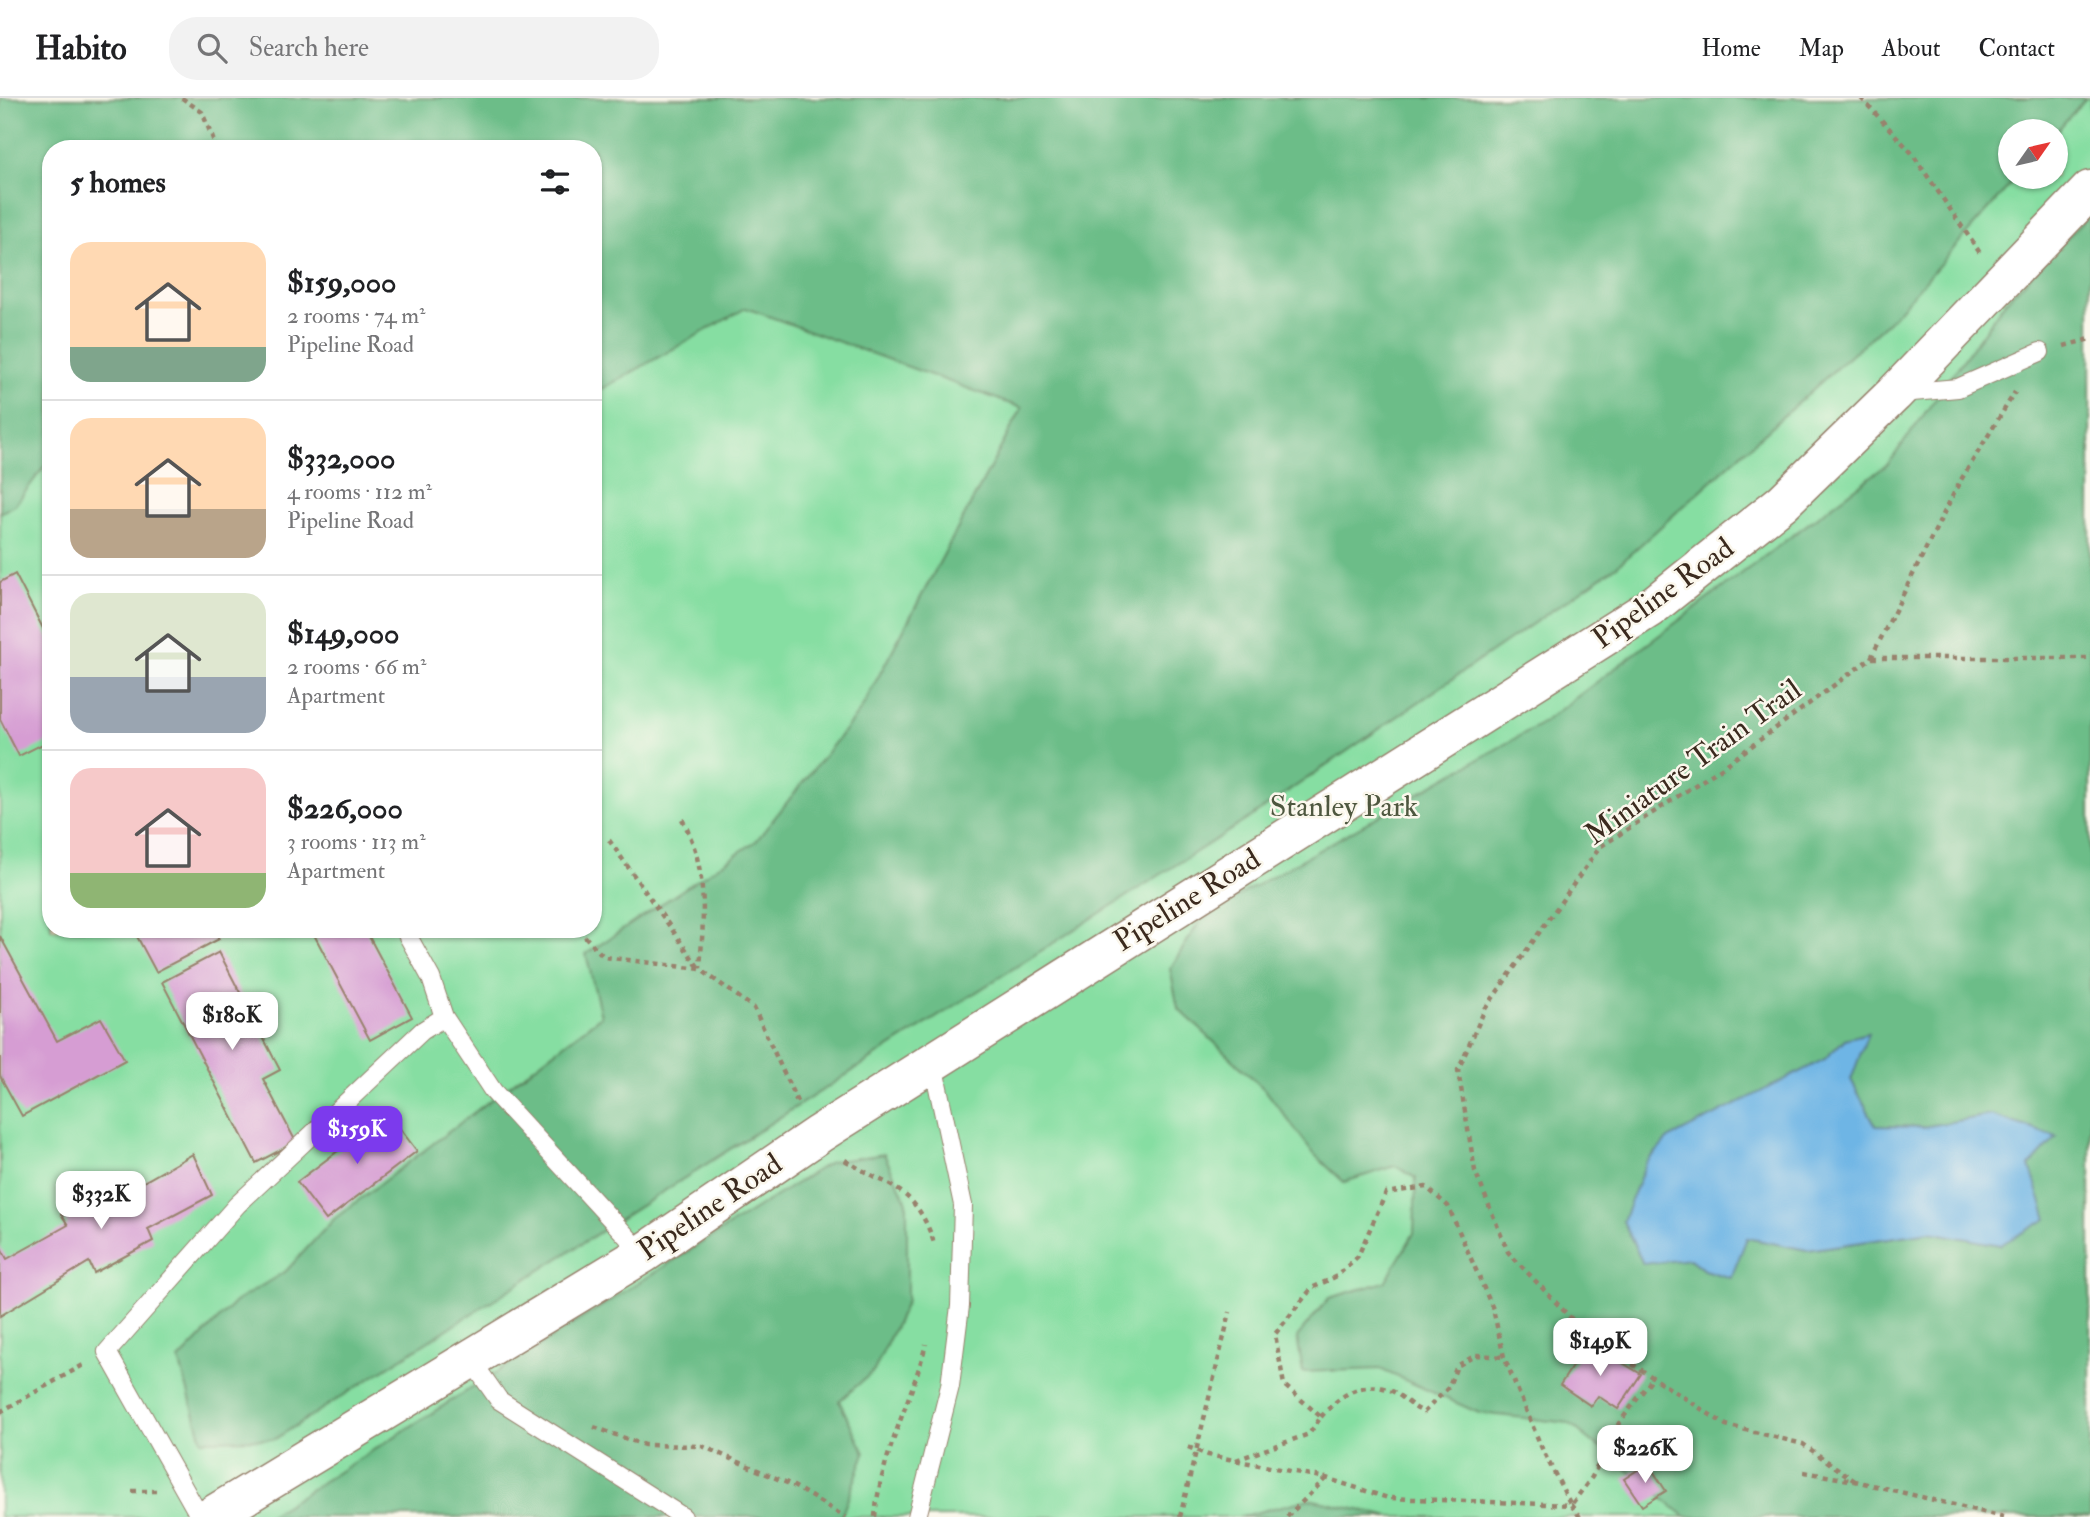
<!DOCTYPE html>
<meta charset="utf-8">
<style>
body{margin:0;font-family:"IM FELL Double Pica",serif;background:#f2f2f2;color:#202124;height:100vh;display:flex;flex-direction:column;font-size:26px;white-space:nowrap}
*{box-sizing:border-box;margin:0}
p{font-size:23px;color:#757577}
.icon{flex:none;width:38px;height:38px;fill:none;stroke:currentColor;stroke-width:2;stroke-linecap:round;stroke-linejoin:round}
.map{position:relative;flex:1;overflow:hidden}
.side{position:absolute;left:42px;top:42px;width:560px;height:798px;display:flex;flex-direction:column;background:#fff;border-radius:28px;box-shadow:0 2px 5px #0004}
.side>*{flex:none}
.needle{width:46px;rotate:56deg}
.buttons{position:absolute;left:1998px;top:21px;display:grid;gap:14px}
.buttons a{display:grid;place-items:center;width:70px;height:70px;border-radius:50%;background:#fff;box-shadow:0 2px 5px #0004;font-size:35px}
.price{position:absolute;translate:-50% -60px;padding:0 16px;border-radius:14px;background:#fff;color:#222;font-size:23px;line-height:46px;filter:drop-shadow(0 2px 4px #0008)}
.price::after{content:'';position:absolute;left:50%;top:42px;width:21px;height:16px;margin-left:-10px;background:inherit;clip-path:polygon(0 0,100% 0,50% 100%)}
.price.selected{background:#7c3aed;color:#fff}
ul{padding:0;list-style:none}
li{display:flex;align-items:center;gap:21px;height:175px;padding:0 28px}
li+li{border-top:2px solid #e0e0e0}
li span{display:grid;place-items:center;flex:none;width:196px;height:140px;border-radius:21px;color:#555}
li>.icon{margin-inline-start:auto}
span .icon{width:84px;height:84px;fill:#fffc;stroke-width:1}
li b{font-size:30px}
h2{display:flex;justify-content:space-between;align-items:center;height:84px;padding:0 28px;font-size:30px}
header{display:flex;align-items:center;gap:42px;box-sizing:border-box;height:98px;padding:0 35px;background:#fff;border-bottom:2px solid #e0e0e0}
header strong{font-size:33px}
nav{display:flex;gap:38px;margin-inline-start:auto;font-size:24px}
.search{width:490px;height:63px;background:#f2f2f2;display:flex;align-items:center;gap:18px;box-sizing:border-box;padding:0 24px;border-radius:28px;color:#757577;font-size:26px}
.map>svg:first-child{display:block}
.green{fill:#86dea2;stroke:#608460;stroke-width:2;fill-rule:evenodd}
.forest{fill:#6cbd88;stroke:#547453;stroke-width:2;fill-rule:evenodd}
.water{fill:#6eb5e5;stroke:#547082;stroke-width:2}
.building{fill:#d69dd3}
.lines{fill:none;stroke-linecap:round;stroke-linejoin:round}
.service-casing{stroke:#98826d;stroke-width:20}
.tertiary-casing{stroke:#98826d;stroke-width:41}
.path{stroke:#98826d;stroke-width:4.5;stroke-dasharray:5 5;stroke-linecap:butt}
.service{stroke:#fff;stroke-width:18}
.tertiary{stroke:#fff;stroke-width:38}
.labels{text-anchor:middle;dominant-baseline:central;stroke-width:5;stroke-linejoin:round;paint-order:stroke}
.street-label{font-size:30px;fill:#3b2a1e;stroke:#fbf7ec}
.park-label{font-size:30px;fill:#4e573f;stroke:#fbf7ec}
</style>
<header>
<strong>Habito</strong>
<div class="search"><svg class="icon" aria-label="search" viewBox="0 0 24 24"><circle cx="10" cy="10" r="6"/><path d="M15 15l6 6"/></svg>Search here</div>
<nav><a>Home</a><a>Map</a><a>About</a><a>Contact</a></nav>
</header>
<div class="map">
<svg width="2090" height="1419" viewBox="0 0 2090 1419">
<rect width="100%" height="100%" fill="#fbf7ec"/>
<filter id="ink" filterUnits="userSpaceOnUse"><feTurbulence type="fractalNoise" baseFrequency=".0143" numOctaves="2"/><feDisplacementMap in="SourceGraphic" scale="14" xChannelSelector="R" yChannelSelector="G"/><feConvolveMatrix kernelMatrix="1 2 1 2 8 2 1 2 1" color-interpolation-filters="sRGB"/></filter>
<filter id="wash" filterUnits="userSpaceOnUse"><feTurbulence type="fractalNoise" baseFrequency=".00686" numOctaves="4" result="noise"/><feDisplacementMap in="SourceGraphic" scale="28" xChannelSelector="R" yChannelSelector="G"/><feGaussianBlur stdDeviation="1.57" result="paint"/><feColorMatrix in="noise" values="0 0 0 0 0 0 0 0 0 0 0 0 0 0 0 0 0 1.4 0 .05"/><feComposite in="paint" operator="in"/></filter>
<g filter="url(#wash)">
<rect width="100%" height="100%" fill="#f4dabc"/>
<path class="green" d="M 0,0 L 2090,0 L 2090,1419 L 0,1419 ZM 2011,33 L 2056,33 L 2056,79 L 2011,79 ZM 51,51 L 593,51 L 593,831 L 51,831 Z"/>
<path class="forest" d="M 0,0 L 2086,0 L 2056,34 L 2011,33 L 2011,79 L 2017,79 L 1893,219 L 1617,468 L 1251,719 L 275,1341 L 202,1342 L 179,1262 L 235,1204 L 286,1173 L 334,1121 L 601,918 L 586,856 L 756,743 L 860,613 L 1022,310 L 746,210 L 593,296 L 593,51 L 51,51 L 51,360 L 15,407 L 0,415 Z
M 2090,116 L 2090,1419 L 1686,1419 L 1569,1325 L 1479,1315 L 1380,1271 L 1303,1274 L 1297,1239 L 1329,1200 L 1385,1184 L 1414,1135 L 1416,1080 L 1395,1068 L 1344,1084 L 1315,1057 L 1266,993 L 1178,910 L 1170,871 L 1203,818 L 1542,625 L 1889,365 L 2005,204 ZM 1867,935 L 1851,982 L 1876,1028 L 1923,1029 L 1991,1017 L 2000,1147 L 1930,1134 L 1807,1152 L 1747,1140 L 1704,1172 L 1690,1161 L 1643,1165 L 1623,1123 L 1825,961 L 1845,941 Z
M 884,1056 L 907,1104 L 907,1203 L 874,1273 L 839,1303 L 865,1355 L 841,1419 L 267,1419 L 830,1064 Z
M 1309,1401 L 1391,1419 L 1239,1419 Z"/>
<path class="water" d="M 1868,935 L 1851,982 L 1876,1028 L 1923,1029 L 1991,1017 L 2057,1039 L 2030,1068 L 2047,1121 L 2000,1147 L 1930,1134 L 1807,1152 L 1747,1140 L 1731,1180 L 1704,1172 L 1690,1161 L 1643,1166 L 1623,1123 L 1646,1065 L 1668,1041 L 1825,961 L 1845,941 Z"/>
<g id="blocks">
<path class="building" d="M 15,476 L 51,546 L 51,642 L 19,658 L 0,621 L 0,484 Z
M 133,831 L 214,831 L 219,841 L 156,874 Z
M 311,831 L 365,831 L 412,919 L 370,942 Z
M 0,838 L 57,943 L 101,920 L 125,962 L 22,1018 L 0,978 Z
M 219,854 L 280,972 L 263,981 L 296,1044 L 256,1065 L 162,884 Z
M 388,1015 L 417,1053 L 326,1122 L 297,1084 Z
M 193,1056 L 212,1097 L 148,1131 L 153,1143 L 94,1175 L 89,1164 L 0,1218 L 0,1148 L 7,1161 L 68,1127 L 61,1116 L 119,1082 L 124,1095 Z
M 1588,1244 L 1641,1276 L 1618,1311 L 1598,1298 L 1591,1308 L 1560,1287 Z
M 1648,1365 L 1666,1393 L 1642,1408 L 1624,1381 Z"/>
</g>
</g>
<g filter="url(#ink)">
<use href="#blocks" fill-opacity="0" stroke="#98826d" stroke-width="2"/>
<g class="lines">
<defs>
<path id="service" d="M 1901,295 L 1958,290 L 2040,254
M 404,831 L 431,880 L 444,919 L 493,993 L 643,1156
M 471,1262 L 499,1302 L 683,1419
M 200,1419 L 107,1254 L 237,1107 L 422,933 L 444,919
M 917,1419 L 950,1288 L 960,1208 L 963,1107 L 933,966"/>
<path id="tertiary" d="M 210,1419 L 643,1156 L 819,1036 L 1650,510 L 1783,404 L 1894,296 L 2090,92"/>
</defs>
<use href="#service" class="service-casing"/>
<use href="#tertiary" class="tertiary-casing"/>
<path class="path" d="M 182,0 L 202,14 L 217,51
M 1861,0 L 1911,54 L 1980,155
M 2064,248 L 2090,241
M 1871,560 L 1959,385 L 2015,294
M 682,721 C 708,769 704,817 700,870
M 609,742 L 699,870
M 578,831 L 604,859 L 700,871 L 754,910 L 798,1006
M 845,1062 C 890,1091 915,1087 934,1145
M 0,1314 L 85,1266
M 1321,1319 C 1339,1298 1362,1280 1392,1293 C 1404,1299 1411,1309 1424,1314 L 1448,1290 L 1457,1268 L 1476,1257 L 1504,1259
M 594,1329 L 644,1347 L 702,1348 L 792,1387 L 845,1419
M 1188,1349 L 1208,1357 L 1326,1380 L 1388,1400 L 1571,1407 L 1580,1419
M 1236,1362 L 1309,1336 L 1321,1319 L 1284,1287 L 1275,1236 L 1312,1190 L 1337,1178 L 1358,1158 L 1386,1095 L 1426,1089 L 1448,1108 L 1493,1211 L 1504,1259 L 1543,1353 L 1571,1407 L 1592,1379 L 1619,1325 L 1653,1280
M 1804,1374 L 1855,1383 L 2004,1419
M 1855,1383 L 1803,1346 L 1726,1327 L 1586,1236 L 1508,1154 L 1475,1073 L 1458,972 L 1485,911 L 1600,749 L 1723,669 L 1871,560 L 2090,560
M 132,1393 L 156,1393
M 875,1419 C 880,1360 911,1304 926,1246
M 1180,1419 L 1230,1214
M 1287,1419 L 1325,1381"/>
<use href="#service" class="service"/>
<use href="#tertiary" class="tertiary"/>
</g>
</g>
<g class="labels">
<g class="street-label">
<text transform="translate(1663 495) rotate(-36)">Pipeline Road</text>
<text transform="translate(1693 664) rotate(-36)">Miniature Train Trail</text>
<text transform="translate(1187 802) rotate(-32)">Pipeline Road</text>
<text transform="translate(710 1109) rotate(-34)">Pipeline Road</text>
</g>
<g class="park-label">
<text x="1344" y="708">Stanley Park</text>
</g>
</g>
</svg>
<div class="buttons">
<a><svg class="needle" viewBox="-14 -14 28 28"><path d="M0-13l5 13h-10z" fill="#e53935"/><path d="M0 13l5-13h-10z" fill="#757577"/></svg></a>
</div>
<b class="price" style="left:232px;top:954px">$180K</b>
<b class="price selected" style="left:357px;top:1068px">$159K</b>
<b class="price" style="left:101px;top:1133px">$332K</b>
<b class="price" style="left:1600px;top:1280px">$149K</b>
<b class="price" style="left:1645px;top:1387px">$226K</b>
<section class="side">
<h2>5 homes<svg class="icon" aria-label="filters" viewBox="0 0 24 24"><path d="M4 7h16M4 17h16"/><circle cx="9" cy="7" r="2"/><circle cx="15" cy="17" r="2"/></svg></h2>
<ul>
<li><span style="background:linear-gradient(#ffd9b3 75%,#7fa58c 0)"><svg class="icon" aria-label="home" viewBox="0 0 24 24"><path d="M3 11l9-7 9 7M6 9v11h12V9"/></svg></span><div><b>$159,000</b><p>2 rooms · 74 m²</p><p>Pipeline Road</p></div></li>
<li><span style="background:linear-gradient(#ffd9b3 65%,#b9a48a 0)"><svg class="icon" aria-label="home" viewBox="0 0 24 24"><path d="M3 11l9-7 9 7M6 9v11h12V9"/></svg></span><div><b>$332,000</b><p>4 rooms · 112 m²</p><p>Pipeline Road</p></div></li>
<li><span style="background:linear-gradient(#dfe7d0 60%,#9aa5b1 0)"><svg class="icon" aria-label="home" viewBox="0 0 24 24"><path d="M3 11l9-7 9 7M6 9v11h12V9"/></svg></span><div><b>$149,000</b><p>2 rooms · 66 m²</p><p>Apartment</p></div></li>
<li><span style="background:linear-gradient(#f6c9c9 75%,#8fb573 0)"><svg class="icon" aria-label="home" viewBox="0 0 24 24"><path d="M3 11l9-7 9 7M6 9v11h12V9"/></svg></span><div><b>$226,000</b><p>3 rooms · 113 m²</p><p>Apartment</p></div></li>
</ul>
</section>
</div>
